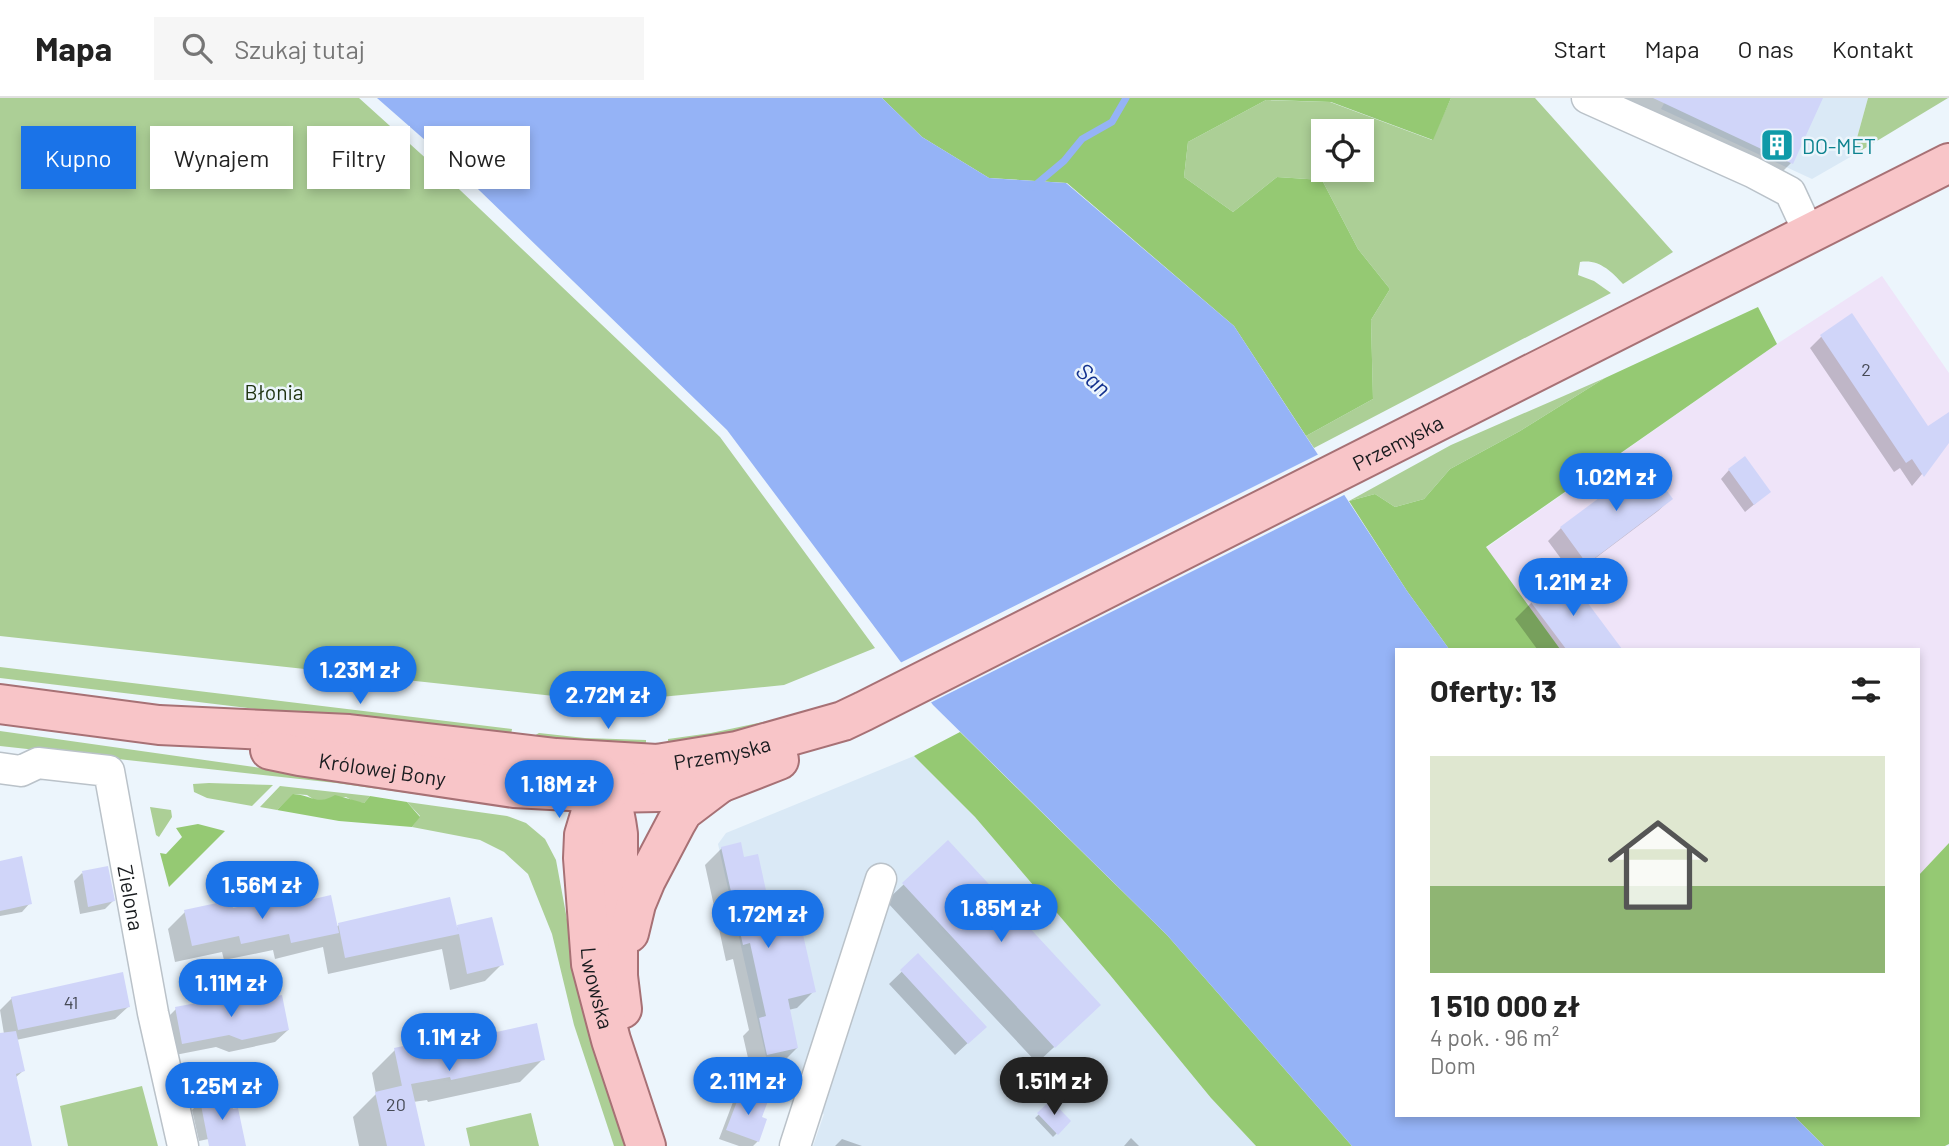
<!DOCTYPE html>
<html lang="pl">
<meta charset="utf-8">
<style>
body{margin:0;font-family:Barlow,sans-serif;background:#f6f6f6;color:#222;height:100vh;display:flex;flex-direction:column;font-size:26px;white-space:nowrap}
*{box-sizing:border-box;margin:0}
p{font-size:23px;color:#767676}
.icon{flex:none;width:38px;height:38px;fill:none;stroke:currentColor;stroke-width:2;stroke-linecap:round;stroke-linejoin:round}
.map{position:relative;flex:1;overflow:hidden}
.drawer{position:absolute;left:1395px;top:550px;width:525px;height:469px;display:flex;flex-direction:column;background:#fff;border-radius:0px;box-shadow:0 4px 10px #0003}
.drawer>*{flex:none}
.top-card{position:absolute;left:21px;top:28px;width:665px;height:63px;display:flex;gap:14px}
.controls{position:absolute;left:1311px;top:21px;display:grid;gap:14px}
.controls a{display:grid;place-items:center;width:63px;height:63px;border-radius:0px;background:#fff;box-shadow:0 4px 10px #0003;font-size:35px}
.price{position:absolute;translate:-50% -60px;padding:0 16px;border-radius:24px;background:#1a73e8;color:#fff;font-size:23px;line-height:46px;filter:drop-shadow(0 2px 4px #0008)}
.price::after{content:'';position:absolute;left:50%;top:42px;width:21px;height:16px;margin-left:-10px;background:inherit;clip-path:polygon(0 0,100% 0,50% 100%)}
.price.current{background:#222;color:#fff}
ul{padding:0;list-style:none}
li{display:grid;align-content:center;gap:14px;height:371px;padding:0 35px}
li span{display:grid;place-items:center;height:217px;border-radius:0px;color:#555}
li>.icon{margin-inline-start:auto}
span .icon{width:126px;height:126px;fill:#fffc;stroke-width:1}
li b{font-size:30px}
h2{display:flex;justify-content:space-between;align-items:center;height:84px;padding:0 35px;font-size:30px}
.tag{padding:0 24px;border-radius:0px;background:#fff;box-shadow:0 4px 10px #0003;font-size:24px;line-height:63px}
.tag.current{background:#1a73e8;color:#fff}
header{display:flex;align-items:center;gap:42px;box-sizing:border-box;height:98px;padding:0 35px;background:#fff;border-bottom:2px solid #e0e0e0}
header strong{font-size:33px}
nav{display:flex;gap:38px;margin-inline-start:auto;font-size:24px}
.search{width:490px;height:63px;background:#f6f6f6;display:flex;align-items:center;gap:18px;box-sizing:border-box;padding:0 24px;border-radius:0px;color:#767676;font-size:26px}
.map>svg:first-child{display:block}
.commercial{fill:#efe4f9}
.built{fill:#dae9f6}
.green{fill:#accf96;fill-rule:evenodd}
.forest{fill:#95c973}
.water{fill:#95b3f6}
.pier{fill:#ecf5fc}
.shadow{fill:#0003}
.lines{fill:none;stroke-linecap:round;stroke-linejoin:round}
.stream{stroke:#95b3f6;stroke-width:7}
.building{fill:#d0d5f9}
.minor-casing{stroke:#bac2c9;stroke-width:33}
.major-casing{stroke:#a77175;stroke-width:42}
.minor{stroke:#fff;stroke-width:30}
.major{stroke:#f8c5c8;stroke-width:38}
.labels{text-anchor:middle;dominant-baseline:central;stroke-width:5;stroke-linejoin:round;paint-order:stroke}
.number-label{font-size:18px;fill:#464a55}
.culture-label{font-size:21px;fill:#0d838f;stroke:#ecf5fc;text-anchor:start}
.park-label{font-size:21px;fill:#1e320f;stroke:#ecf5fc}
.street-label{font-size:21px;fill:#181b1e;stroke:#ecf5fc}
.water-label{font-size:23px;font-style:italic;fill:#12318e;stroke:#ecf5fc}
</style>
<header>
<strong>Mapa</strong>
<div class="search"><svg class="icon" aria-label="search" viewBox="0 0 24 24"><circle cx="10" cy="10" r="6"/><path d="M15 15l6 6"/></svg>Szukaj tutaj</div>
<nav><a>Start</a><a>Mapa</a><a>O nas</a><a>Kontakt</a></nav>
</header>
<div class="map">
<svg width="1949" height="1048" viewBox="0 0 1949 1048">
<rect width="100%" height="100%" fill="#ecf5fc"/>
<path class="commercial" d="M 1882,178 L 1949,275 L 1949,745 L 1918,778 L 1918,551 L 1560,551 L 1486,450 L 1777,246 Z"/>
<path class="built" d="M 1667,0 L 1868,0 L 1852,58 L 1812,81 L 1661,11 Z
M 914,658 L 975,719 L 1110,877 L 1211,1000 L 1256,1048 L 813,1048 L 824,1016 L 783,1001 L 767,963 L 718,746 L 726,735 Z"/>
<path class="green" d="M 0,0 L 359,0 L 441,74 L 720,339 L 875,550 L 784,587 L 609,604 L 0,538 Z
M 1451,0 L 1535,0 L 1673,154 L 1623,186 C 1611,173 1599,161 1580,164 L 1578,177 L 1594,183 L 1611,195 L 1314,350 L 1306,338 L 1373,301 L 1371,222 L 1390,191 L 1358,151 L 1322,82 L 1277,79 L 1233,114 L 1184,79 L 1188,44 L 1266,2 L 1330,4 L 1432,42 ZM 1323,33 L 1362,33 L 1362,72 L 1323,72 Z
M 1868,0 L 1948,0 L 1852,58 Z
M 1605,280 L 1520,333 L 1450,371 L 1424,401 L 1395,409 L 1375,396 L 1349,403 L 1451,347 Z
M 0,569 L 512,631 L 510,642 L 0,580 Z
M 796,617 L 798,621 L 668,650 L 668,641 L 711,635 Z
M 0,633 L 501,704 L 500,708 L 336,685 L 0,648 Z
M 539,635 L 585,640 L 646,642 L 646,651 L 532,639 Z
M 209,685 L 273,687 L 252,708 L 207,700 L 194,694 L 193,686 Z
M 280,688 L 370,698 L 364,705 L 355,704 L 346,699 L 316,703 L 307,697 L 294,696 L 277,712 L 260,709 Z
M 407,704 L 507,718 L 526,725 L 545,741 L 556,762 L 573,854 L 625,1048 L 614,1048 L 574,927 L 552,836 L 528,776 L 504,754 L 480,742 L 412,729 L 420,718 Z
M 150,709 L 171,712 L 172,719 L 159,739 L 156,737 Z
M 142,988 L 158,1048 L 68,1048 L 60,1008 Z
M 531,1015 L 539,1048 L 470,1048 L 466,1030 Z"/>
<path class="forest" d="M 882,0 L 1451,0 L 1433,42 L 1331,4 L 1266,2 L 1188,44 L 1184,79 L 1233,114 L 1277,79 L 1322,82 L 1358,151 L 1390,191 L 1371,222 L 1373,301 L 1306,338 L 1234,228 L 1067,85 L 989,80 L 922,39 Z
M 1758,209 L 1777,246 L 1486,449 L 1560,551 L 1449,551 L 1407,493 L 1349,403 L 1375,396 L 1395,409 L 1424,401 L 1450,371 L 1520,333 L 1605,280 Z
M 960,634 L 1167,837 L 1352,1048 L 1256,1048 L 1211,1000 L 1110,877 L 975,719 L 914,658 Z
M 293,696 C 313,697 316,708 335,697 L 364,705 L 370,698 L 407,704 L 420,719 L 412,729 L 339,723 L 277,712 Z
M 198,726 L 225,733 L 169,789 L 160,755 L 166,756 L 182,739 L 176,730 Z
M 1949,745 L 1949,1046 L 1945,1048 L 1824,1048 L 1793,1017 L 1918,1017 L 1918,778 Z"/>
<path class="water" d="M 377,0 L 882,0 L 922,39 L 989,80 L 1066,85 L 1234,228 L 1407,493 L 1449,551 L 1396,551 L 1396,1017 L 1793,1017 L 1824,1048 L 1352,1048 L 1167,837 L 933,607 L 727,332 L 450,64 Z"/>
<path class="pier" d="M 1321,355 L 1348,395 L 928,606 L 898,566 Z"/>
<path class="shadow" d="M 1601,0 L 1821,0 L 1791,65 L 1775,81 Z
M 1852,218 L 1942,352 L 1912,388 L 1900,370 L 1894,374 L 1810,250 L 1821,239 Z
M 1645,367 L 1671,401 L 1658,413 L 1573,477 L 1548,443 L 1561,430 Z
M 1729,372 L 1769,394 L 1745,414 L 1721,381 Z
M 1566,479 L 1620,551 L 1537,551 L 1515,521 L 1532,504 Z
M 948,745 L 1082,923 L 1037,965 L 886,803 Z
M 722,750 L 743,762 L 775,840 L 814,893 L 797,910 L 788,912 L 797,950 L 780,967 L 751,973 L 743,938 L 749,932 L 733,861 L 726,863 L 705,767 Z
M 0,765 L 30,805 L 22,814 L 0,818 Z
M 82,775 L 113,803 L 105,811 L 80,816 L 74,783 Z
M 282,810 L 336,829 L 339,827 L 456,831 L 458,829 L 502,866 L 485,883 L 450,892 L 442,851 L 328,876 L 323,849 L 275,861 L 273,852 L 224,862 L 222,854 L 175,864 L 168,831 L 185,814 Z
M 918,858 L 971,942 L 955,957 L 889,886 Z
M 12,900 L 128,909 L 115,921 L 16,942 L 23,973 L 15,980 L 30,1048 L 0,1048 L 0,937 L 4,936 L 0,912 Z
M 233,908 L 288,932 L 275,944 L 229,954 L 216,949 L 170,958 L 163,924 L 176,911 Z
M 441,948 L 543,961 L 520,984 L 428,1004 L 427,1002 L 413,1004 L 423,1048 L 359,1048 L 353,1019 L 376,996 L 372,975 L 395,952 Z
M 741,995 L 760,1020 L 758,1043 L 753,1048 L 739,1048 L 719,1041 L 733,1004 Z
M 201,1003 L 232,1036 L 199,1043 L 192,1012 Z
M 1051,1005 L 1069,1023 L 1053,1039 L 1035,1020 Z
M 1131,1040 L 1139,1048 L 1124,1048 Z
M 842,1041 L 862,1048 L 835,1048 Z"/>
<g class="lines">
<path class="stream" d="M 1033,89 L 1064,63 L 1082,41 L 1112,24 L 1126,0"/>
</g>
<path class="building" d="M 1653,0 L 1823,0 L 1793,66 Z
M 1852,215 L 1928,328 L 1949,314 L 1949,345 L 1924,379 L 1912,361 L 1906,365 L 1820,237 Z
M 1745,358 L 1771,394 L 1754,407 L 1728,371 Z
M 1646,365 L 1673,401 L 1587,466 L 1560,429 Z
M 1567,477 L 1622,551 L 1566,551 L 1530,503 Z
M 948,742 L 1101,907 L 1055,950 L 902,785 Z
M 741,744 L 744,759 L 758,756 L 776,838 L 802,832 L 816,894 L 788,901 L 798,950 L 767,957 L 759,920 L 766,918 L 750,845 L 743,847 L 721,749 Z
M 22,758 L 32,806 L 0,813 L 0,763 Z
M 108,768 L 115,803 L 88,809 L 82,773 Z
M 331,797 L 339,835 L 291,845 L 289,836 L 241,846 L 239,838 L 192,848 L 184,812 L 231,802 L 233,810 L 281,800 L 283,808 Z
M 450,799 L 458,833 L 457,827 L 492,819 L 504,867 L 467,876 L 459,836 L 345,860 L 338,825 Z
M 918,855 L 987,929 L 968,946 L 900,872 Z
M 123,874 L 130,909 L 18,932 L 11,899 Z
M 282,897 L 289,932 L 242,942 L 229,937 L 182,946 L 175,909 L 233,898 L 234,906 Z
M 537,925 L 545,962 L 451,982 L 450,979 L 411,986 L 425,1048 L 387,1048 L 375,994 L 409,986 L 402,988 L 394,950 L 441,940 L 443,946 Z
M 16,933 L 25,973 L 16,976 L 32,1048 L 0,1048 L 0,935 Z
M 741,993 L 768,1003 L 762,1019 L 767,1021 L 759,1044 L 726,1032 Z
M 230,996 L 233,1011 L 238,1010 L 246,1048 L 209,1048 L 200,1002 Z
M 1051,1002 L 1071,1023 L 1058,1037 L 1037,1015 Z"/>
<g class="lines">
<defs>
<g id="minor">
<path d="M 1587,0 L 1752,74 L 1790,94 L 1809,135"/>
<path id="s1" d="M 0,670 L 21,673 L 38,665 L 109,673 L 153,915 L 183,1048"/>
<path d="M 795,1048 L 881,781"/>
</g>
<g id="major">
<path id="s2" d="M 0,606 L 159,627 L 349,636 L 556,660 L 657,666 L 737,653 L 843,623 L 864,613 L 1949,65"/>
<path id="s3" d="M 270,652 L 299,658 L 514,690 L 607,695 L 659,694 L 720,685 L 779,662"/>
<path d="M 595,680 C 612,696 615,714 618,736 L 618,878 L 622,911"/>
<path id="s4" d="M 623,681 L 607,695 L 590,717 L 584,737 L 583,760 L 591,866 L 611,942 L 646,1048"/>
<path d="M 629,835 L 636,806 L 646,782 L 676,725 L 683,713 L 720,685"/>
</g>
</defs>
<use href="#minor" class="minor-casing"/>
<use href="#major" class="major-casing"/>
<use href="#minor" class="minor"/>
<use href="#major" class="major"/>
</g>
<defs>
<symbol id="building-square" viewBox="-11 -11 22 22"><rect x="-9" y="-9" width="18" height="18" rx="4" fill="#0f9aa8" stroke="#ecf5fc"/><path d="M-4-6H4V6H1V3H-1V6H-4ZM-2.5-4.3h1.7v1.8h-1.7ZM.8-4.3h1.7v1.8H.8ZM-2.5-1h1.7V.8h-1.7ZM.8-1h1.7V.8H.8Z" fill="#fff"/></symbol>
</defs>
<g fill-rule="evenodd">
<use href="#building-square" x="1758" y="28" width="38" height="38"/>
</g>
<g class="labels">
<g class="number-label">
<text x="1866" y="271">2</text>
<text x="71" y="904">41</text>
<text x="396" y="1006">20</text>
</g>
<g class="culture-label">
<text x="1802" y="47">DO-MET</text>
</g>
<g class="park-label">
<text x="274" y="293">Błonia</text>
</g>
<g class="street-label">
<text stroke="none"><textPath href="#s2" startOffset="1472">Przemyska</textPath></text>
<text stroke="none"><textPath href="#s2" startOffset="726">Przemyska</textPath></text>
<text stroke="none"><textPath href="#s3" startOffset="114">Królowej Bony</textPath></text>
<text stroke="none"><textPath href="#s1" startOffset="240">Zielona</textPath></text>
<text stroke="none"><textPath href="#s4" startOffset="224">Lwowska</textPath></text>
</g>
<g class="water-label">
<text transform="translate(1094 281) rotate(42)">San</text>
</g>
</g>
</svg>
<div class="controls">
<a><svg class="icon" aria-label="locate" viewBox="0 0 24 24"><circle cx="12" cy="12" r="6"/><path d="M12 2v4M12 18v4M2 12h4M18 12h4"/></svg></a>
</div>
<b class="price" style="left:1616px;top:415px">1.02M zł</b>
<b class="price" style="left:1573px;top:520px">1.21M zł</b>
<b class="price" style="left:360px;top:608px">1.23M zł</b>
<b class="price" style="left:608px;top:633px">2.72M zł</b>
<b class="price" style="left:559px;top:722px">1.18M zł</b>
<b class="price" style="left:262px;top:823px">1.56M zł</b>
<b class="price" style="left:1001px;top:846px">1.85M zł</b>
<b class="price" style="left:768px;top:852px">1.72M zł</b>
<b class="price" style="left:231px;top:921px">1.11M zł</b>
<b class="price" style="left:449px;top:975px">1.1M zł</b>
<b class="price" style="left:748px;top:1019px">2.11M zł</b>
<b class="price current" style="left:1054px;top:1019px">1.51M zł</b>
<b class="price" style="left:222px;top:1024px">1.25M zł</b>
<div class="top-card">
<a class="tag current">Kupno</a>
<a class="tag">Wynajem</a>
<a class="tag">Filtry</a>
<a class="tag">Nowe</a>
</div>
<section class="drawer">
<h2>Oferty: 13<svg class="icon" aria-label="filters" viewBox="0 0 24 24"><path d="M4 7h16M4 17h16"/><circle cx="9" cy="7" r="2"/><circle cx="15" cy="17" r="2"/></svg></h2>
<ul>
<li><span style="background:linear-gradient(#dfe7d0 60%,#8fb573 0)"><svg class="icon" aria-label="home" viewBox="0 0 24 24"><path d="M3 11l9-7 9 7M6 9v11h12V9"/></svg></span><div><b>1 510 000 zł</b><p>4 pok. · 96 m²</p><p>Dom</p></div></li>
</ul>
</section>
</div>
